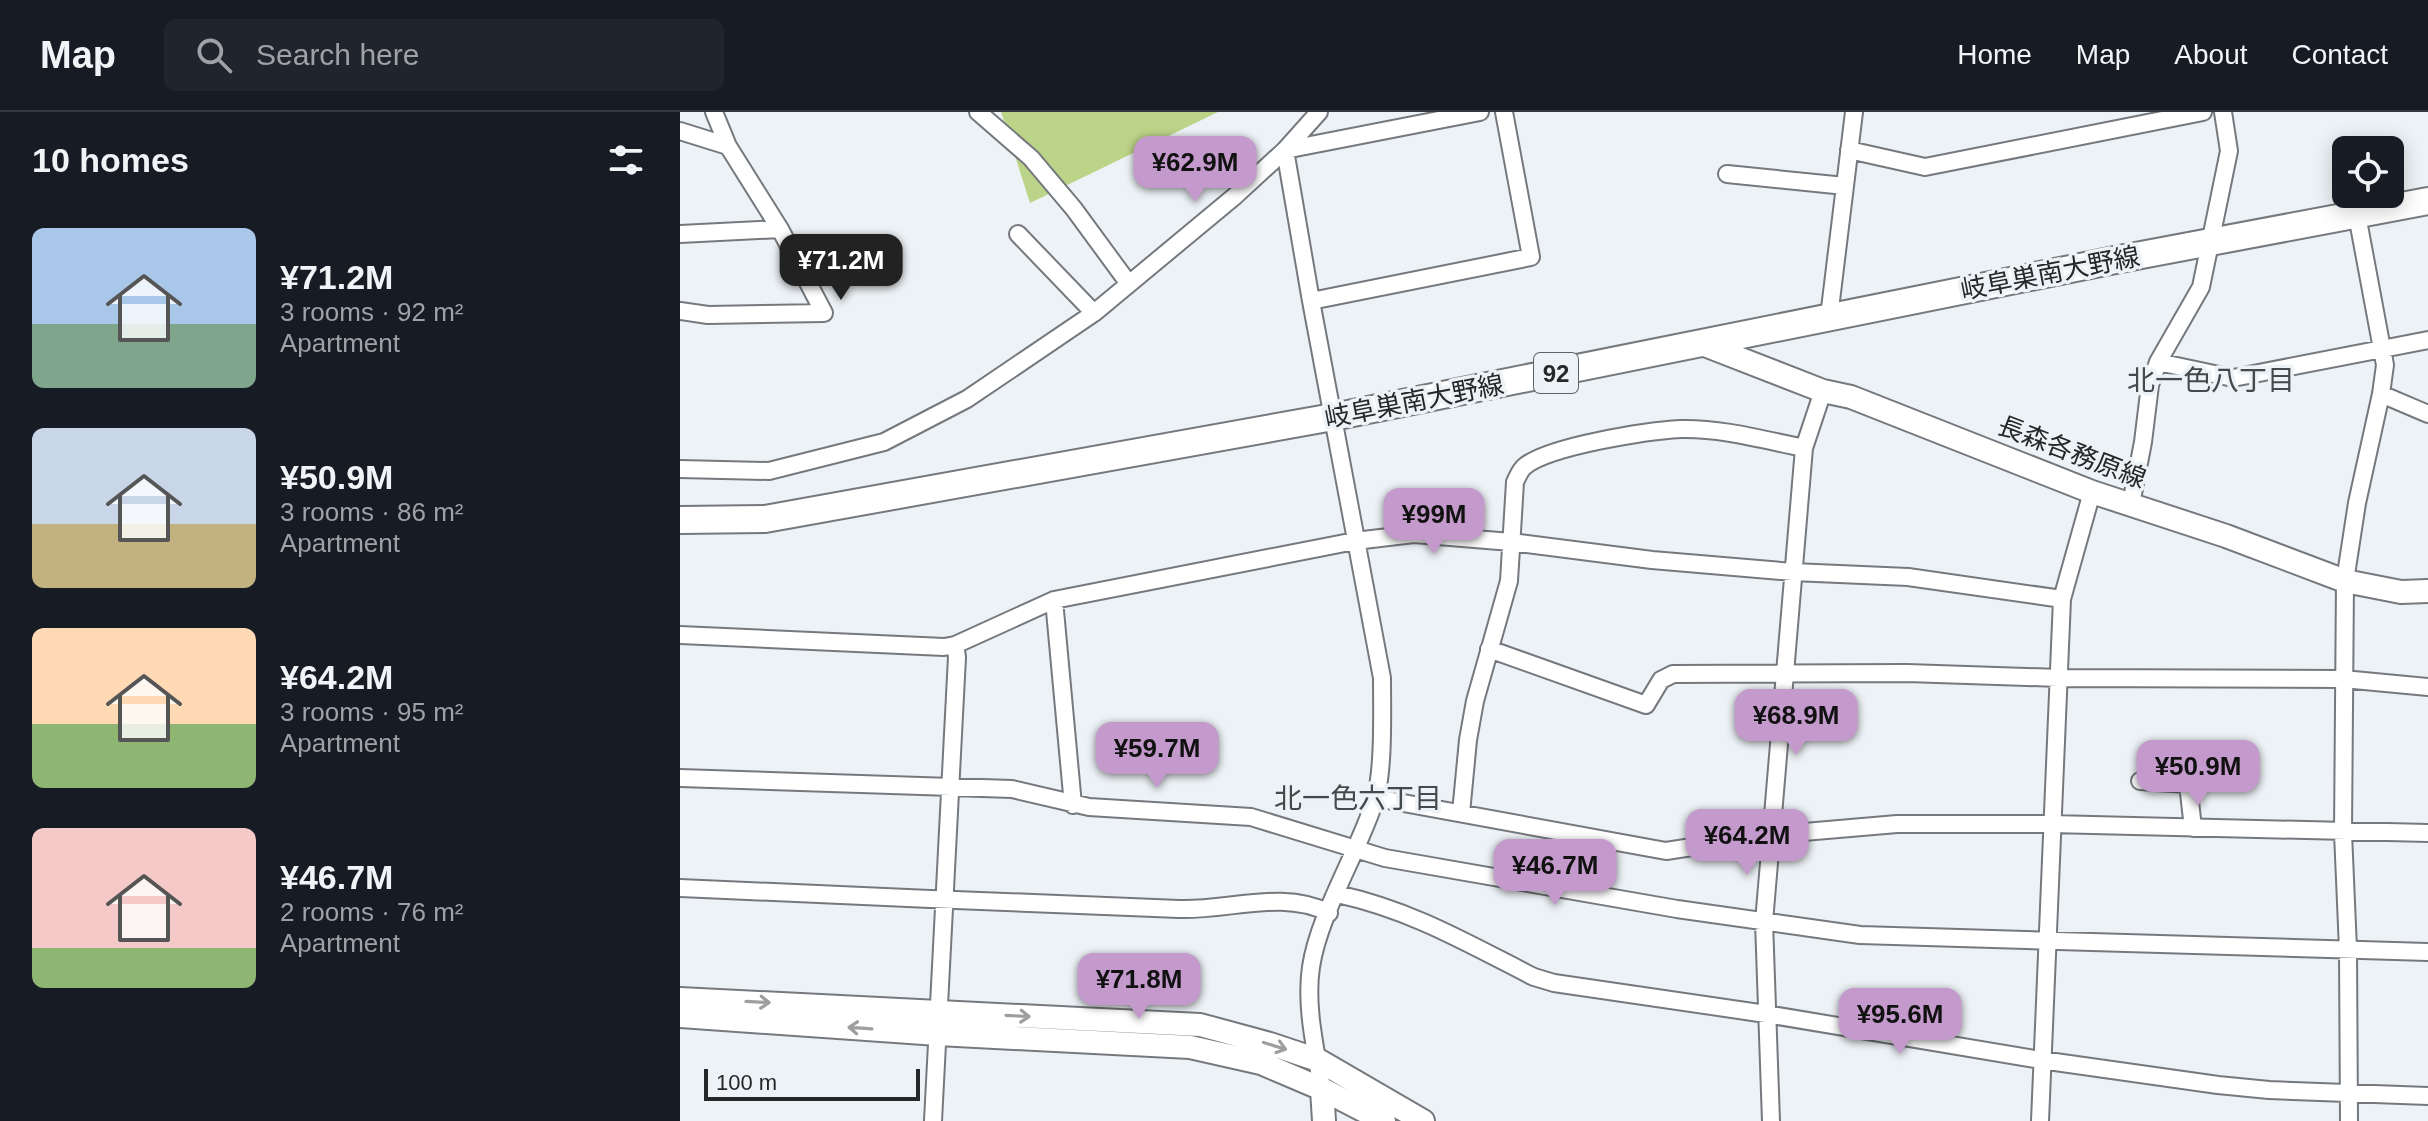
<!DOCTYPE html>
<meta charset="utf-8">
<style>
body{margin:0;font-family:Helvetica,"Noto Sans JP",sans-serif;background:#20242c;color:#f1f3f6;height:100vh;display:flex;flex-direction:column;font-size:30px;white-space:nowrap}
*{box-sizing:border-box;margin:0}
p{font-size:26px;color:#9ea1a6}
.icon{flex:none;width:44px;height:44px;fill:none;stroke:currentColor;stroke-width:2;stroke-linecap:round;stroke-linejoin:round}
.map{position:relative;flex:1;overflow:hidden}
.panel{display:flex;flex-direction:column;background:#171b24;width:680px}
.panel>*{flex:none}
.controls{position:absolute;left:1652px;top:24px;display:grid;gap:16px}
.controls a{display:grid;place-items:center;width:72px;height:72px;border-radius:12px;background:#171b24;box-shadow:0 4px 20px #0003;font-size:40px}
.scale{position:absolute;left:24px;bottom:20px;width:216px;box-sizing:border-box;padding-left:8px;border:4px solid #252729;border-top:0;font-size:22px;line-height:28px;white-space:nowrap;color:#252729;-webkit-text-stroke:6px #edf2f6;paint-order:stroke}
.price{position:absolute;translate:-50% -68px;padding:0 18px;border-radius:16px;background:#c39acb;color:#111;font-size:26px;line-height:52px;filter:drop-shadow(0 2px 4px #0008)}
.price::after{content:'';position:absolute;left:50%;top:48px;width:24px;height:18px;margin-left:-12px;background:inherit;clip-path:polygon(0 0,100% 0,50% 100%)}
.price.current{background:#222;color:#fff}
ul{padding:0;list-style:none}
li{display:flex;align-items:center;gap:24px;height:200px;padding:0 32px}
li span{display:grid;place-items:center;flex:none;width:224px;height:160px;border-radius:12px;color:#555}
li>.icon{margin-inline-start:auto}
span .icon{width:96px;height:96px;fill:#fffc;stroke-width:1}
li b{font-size:34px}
h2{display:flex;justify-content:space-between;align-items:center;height:96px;padding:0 32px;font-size:34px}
header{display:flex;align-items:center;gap:48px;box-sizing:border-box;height:112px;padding:0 40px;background:#171b24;border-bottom:2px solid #363941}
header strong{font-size:38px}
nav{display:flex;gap:44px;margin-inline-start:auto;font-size:28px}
.search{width:560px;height:72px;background:#20242c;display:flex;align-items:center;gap:20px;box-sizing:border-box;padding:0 28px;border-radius:12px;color:#9ea1a6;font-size:30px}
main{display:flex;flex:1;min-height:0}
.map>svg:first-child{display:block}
.green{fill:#bcd488}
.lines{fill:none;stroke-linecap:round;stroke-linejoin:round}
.street-casing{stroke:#75797d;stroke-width:20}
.secondary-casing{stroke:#75797d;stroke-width:26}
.primary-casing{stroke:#75797d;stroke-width:30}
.street{stroke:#fff;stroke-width:16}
.secondary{stroke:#fff;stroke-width:22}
.primary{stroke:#fff;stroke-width:26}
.oneway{stroke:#9d9e9f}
.labels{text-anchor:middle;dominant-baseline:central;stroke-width:7;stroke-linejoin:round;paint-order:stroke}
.shield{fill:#edf2f6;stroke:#616466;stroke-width:2}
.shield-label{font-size:24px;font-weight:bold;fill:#252729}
.street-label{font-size:26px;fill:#252729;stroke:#edf2f6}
.neighbourhood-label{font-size:28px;fill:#44494c;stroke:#edf2f6}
</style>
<header>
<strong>Map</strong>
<div class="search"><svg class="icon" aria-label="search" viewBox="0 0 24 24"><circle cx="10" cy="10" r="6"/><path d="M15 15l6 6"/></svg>Search here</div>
<nav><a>Home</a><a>Map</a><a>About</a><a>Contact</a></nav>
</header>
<main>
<section class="panel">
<h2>10 homes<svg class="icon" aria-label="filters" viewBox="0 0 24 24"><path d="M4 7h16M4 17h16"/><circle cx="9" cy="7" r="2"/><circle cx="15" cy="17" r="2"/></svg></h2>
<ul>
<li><span style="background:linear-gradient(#a9c7e8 60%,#7fa58c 0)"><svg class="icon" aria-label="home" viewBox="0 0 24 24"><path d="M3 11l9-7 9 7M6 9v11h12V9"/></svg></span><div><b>¥71.2M</b><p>3 rooms · 92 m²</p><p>Apartment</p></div></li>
<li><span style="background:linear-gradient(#c9d6e8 60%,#c2b280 0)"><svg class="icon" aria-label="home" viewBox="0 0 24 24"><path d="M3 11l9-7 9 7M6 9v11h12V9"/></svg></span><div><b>¥50.9M</b><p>3 rooms · 86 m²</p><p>Apartment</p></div></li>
<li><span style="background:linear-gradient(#ffd9b3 60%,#8fb573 0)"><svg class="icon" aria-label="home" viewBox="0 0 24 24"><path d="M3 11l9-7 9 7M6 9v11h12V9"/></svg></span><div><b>¥64.2M</b><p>3 rooms · 95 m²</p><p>Apartment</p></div></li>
<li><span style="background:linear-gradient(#f6c9c9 75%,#8fb573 0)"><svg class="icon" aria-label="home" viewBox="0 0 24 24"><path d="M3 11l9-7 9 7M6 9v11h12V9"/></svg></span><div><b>¥46.7M</b><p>2 rooms · 76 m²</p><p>Apartment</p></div></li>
</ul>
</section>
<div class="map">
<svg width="1748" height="1009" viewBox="0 0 1748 1009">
<rect width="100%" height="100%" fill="#edf2f6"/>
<path class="green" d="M 321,0 L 538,0 L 350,91 Z"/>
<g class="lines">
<defs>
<path id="street" d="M 298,0 L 351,46 L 394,97 L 449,172
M 0,19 L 48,34
M 605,38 L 631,189 L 702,566 C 702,599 704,657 695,688 C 678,741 639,802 631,855 C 625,895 636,938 642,977
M 605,38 L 800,0
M 1169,38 L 1245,55 L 1523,0
M 1047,62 L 1165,74
M 0,122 L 100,117
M 338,122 L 414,201
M 631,189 L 851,145 L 824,0
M 0,199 L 28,203 L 144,201 L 100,117 L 48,34 L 34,0
M 1149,205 L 1174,0
M 1478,250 L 1553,266 L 1748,228
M 1701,282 L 1748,302
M 0,357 L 89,359 L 204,330 L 287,287 L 414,201 L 555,84 L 605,38 L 639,0
M 1451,392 L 1463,330 L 1470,273 L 1478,250 L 1521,175 L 1549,39 L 1543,0
M 374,488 L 393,693
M 0,523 L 264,535 L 275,533 L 374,488 L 675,429 L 734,422 L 831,430 L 972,448 L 1113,460 L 1228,465 L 1382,487
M 809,537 L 966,593 L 981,568 L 993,562 L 1227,561 L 1379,566 L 1663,567 L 1748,575
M 0,666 L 332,677 L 409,695 L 571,705 L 705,746 L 997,797 L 1180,823 L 1748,840
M 1460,669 L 1508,672 L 1513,716
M 696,686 L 986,739 L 1090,723 L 1217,712 L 1371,712 L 1748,721
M 781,701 L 788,628 L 795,589 L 829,469 L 835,370 C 838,364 840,358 845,354 C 870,334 966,319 1001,317 C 1042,316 1084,328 1124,336
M 0,776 C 166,783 333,791 499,797 C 548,799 603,777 649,801
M 657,782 C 731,798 787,831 854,865 L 874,871 L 1086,902 L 1361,948 L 1538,973 L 1589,978 L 1748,984
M 253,1009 L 277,545 L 275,533
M 1091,1009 L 1084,810 L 1124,336 L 1143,279
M 1360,1009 L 1382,487 L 1412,380
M 1669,1009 L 1668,837 L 1663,721 L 1665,469 L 1677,391 L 1701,282 L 1705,253 L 1677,103"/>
<path id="secondary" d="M 1022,232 L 1143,279 L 1171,285 L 1412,380 L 1546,424 L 1665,469 L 1721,480 L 1748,479
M 0,887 L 520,913 L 590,932 L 638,948 L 743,1009
M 0,904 L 258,922 L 510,935 L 581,951 L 642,977 L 704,1009
M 642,977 L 644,1009"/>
<path id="primary" d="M 0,408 L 85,407 L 653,305 L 1440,147 L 1748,89"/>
</defs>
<use href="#street" class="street-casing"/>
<use href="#secondary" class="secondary-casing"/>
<use href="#primary" class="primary-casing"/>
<use href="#street" class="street"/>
<use href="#secondary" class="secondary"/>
<use href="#primary" class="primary"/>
</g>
<defs><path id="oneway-shaft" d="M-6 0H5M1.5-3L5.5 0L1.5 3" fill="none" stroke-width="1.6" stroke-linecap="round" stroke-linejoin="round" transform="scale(2)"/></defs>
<g class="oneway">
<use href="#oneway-shaft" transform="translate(78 890) rotate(3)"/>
<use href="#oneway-shaft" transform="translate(338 904) rotate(3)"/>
<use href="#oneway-shaft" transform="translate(180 916) rotate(-176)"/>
<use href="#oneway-shaft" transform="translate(595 934) rotate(17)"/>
</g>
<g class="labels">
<rect class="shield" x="854" y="241" width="44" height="40" rx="6"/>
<g class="shield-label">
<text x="876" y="261">92</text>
</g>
<g class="street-label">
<text transform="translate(1370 161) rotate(-11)">岐阜巣南大野線</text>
<text transform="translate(734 289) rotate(-11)">岐阜巣南大野線</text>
<text transform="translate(1392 340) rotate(21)">長森各務原線</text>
</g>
<g class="neighbourhood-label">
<text x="1531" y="268">北一色八丁目</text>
<text x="678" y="686">北一色六丁目</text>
</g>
</g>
</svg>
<div class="controls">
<a><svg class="icon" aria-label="locate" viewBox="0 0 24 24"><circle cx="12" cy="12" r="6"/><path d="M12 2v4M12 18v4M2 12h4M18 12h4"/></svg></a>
</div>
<div class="scale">100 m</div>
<b class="price" style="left:515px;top:92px">¥62.9M</b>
<b class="price current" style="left:161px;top:190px">¥71.2M</b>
<b class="price" style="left:754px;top:444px">¥99M</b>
<b class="price" style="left:1116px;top:645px">¥68.9M</b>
<b class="price" style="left:477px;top:678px">¥59.7M</b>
<b class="price" style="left:1518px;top:696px">¥50.9M</b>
<b class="price" style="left:1067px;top:765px">¥64.2M</b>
<b class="price" style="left:875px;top:795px">¥46.7M</b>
<b class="price" style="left:459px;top:909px">¥71.8M</b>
<b class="price" style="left:1220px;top:944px">¥95.6M</b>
</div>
</main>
